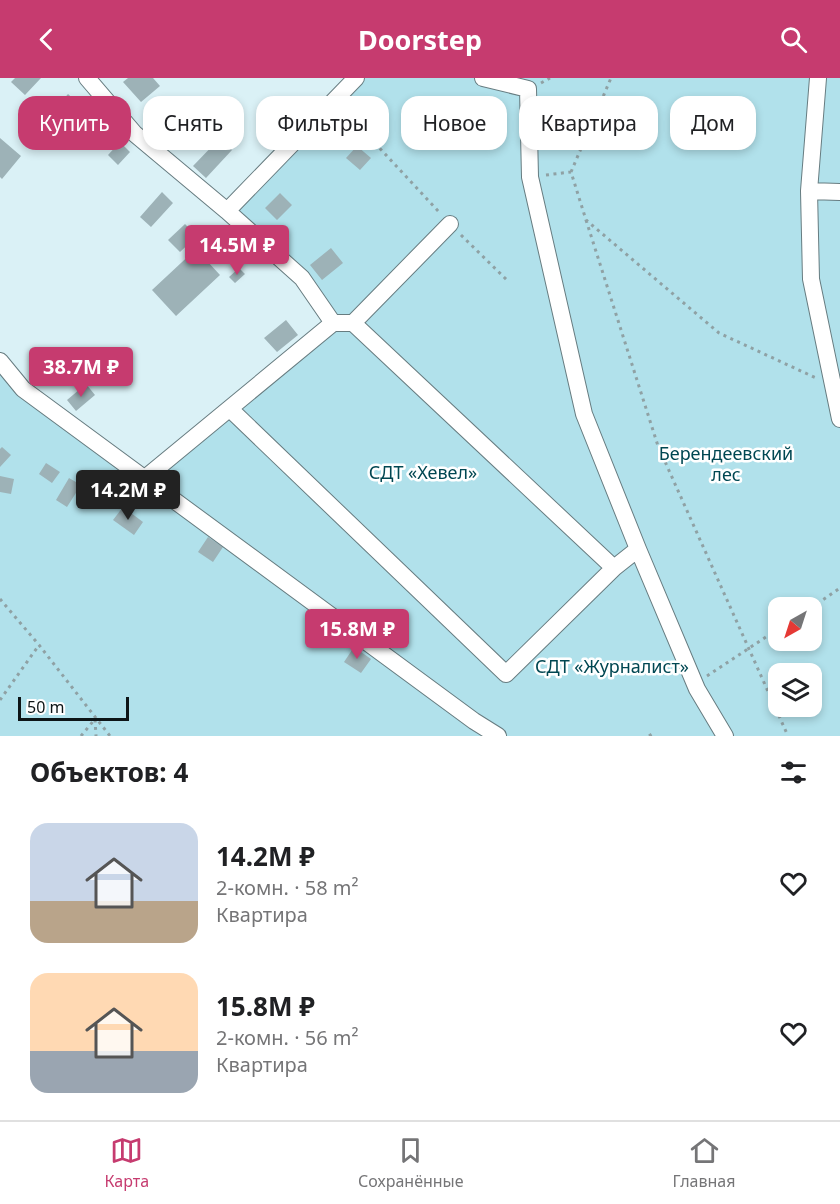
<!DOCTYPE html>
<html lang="ru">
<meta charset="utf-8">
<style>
body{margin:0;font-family:"Noto Sans",sans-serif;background:#f6f6f6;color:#202124;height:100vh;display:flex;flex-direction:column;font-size:22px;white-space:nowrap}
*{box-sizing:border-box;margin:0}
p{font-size:20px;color:#757577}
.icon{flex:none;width:33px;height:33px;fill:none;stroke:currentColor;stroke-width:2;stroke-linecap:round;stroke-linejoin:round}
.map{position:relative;height:658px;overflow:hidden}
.details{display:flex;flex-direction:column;background:#fff;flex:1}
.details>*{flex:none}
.hud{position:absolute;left:18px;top:18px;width:804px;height:54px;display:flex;gap:12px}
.needle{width:39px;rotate:219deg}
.controls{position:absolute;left:768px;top:519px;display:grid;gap:12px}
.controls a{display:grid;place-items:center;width:54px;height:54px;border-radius:12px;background:#fff;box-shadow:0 3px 9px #0003;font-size:30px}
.scale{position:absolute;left:18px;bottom:15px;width:111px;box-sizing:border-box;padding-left:6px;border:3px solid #0d1517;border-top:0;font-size:16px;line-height:21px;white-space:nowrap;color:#0d1517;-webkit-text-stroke:4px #fff;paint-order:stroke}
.price{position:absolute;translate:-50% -51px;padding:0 14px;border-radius:6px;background:#c63b6f;color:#fff;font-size:20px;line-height:39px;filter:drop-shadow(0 2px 3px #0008)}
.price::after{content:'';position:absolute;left:50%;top:36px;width:18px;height:14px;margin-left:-9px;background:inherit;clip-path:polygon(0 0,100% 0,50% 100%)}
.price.active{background:#222;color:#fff}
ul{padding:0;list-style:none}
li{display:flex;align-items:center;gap:18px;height:150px;padding:0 30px}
li span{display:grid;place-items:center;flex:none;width:168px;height:120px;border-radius:18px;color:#555}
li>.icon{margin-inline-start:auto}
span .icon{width:72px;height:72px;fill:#fffc;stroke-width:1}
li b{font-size:26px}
h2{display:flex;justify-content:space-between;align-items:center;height:72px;padding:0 30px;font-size:26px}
.pill{padding:0 21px;border-radius:18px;background:#fff;box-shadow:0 3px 9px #0003;font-size:21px;line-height:54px}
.pill.active{background:#c63b6f;color:#fff}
header{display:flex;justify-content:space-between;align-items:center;height:78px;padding:0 30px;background:#c63b6f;color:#fff;font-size:27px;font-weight:700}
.tabs{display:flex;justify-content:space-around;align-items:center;height:84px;border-top:2px solid #e0e0e0;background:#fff;font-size:16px;color:#757577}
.tabs a{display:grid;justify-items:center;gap:3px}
.tabs .active{color:#c63b6f}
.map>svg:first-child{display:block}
.green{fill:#b1e1eb;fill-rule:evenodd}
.building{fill:#9db2b7}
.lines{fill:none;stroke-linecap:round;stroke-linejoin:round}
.minor-casing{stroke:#677c80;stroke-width:18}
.path{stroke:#8fa1a4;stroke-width:3;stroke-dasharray:3 4.5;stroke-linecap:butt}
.minor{stroke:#fff;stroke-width:16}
.labels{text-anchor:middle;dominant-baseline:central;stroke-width:5;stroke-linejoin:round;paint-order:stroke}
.park-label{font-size:18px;fill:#004752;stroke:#fff}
</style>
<header><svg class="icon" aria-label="back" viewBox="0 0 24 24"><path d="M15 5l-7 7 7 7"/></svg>Doorstep<svg class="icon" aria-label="search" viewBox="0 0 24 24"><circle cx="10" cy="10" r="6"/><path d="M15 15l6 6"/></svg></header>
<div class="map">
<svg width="840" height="658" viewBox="0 0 840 658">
<rect width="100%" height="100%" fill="#daf1f6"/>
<path class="green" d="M 356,0 L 840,0 L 840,658 L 0,658 L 0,283 L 144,401 L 333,245 L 302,200 L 227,133 ZM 778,530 L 812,530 L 812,562 L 778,562 ZM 778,596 L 812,596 L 812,628 L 778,628 Z"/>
<path class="building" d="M 15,0 L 41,0 L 25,17 L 11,4 Z
M 128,0 L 153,0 L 160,8 L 141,24 L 123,4 Z
M 68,16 L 82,29 L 64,50 L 49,38 Z
M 172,21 L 182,31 L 161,50 L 151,40 Z
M 0,60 L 21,78 L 2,101 L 0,99 Z
M 219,61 L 232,72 L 206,100 L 193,88 Z
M 120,64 L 130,74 L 118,87 L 108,77 Z
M 357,68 L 371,80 L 360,92 L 346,80 Z
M 162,114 L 173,125 L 151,149 L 140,139 Z
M 280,115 L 292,127 L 277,142 L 265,130 Z
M 185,146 L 197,158 L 180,174 L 168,162 Z
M 331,170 L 343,185 L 322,202 L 310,187 Z
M 196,171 L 220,197 L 176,238 L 152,212 Z
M 239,190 L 245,196 L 235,205 L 229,199 Z
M 286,242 L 298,257 L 277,274 L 264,260 Z
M 86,306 L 95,317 L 76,333 L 67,322 Z
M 2,369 L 11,377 L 0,389 L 0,371 Z
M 46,385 L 60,394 L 52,405 L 39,396 Z
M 0,398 L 14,401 L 11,416 L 0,414 Z
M 69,400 L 81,407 L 67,429 L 56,422 Z
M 123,429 L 143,444 L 134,457 L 113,442 Z
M 208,459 L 223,469 L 213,484 L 198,474 Z
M 354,569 L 371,581 L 361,595 L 344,584 Z"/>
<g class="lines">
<defs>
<path id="minor" d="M 87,0 L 135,56 L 227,133 L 302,200 L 333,245
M 483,0 L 528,11 L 530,99 L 584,336 L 638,471 L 697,611 L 725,658
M 818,0 L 809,113 L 811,201 L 840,341
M 809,113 L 840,114
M 227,133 L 356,0
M 353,245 L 450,146
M 0,283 L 23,311 L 474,643 L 498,658
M 230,331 L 506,596 L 614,490 L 638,471
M 144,401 L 333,245 L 353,245 L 614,490"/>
</defs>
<use href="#minor" class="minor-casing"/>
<path class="path" d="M 541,5 L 550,0
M 344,32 L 440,135
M 571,94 L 611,0
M 546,97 L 571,94 L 586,142 L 719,255 L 816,300
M 586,142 L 658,368 L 788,658
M 461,157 L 509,204
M 0,521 L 39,567 L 110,658
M 811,530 L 840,510
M 707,598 L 778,551
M 0,622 L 39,567
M 81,658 L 95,641 L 96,658
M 649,658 L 652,656"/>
<use href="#minor" class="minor"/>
</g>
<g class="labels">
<g class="park-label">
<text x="726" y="375">Берендеевский<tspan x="726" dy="21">лес</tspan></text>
<text x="423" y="394">СДТ «Хевел»</text>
<text x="612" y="588">СДТ «Журналист»</text>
</g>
</g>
</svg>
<div class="controls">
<a><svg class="needle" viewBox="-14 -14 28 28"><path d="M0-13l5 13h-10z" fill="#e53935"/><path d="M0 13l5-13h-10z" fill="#757577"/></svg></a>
<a><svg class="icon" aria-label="layers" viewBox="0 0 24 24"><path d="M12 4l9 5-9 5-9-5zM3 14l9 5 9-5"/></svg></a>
</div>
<div class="scale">50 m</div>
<b class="price" style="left:237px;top:198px">14.5M ₽</b>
<b class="price" style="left:81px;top:320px">38.7M ₽</b>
<b class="price active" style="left:128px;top:443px">14.2M ₽</b>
<b class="price" style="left:357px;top:582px">15.8M ₽</b>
<div class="hud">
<a class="pill active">Купить</a>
<a class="pill">Снять</a>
<a class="pill">Фильтры</a>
<a class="pill">Новое</a>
<a class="pill">Квартира</a>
<a class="pill">Дом</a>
</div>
</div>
<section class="details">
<h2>Объектов: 4<svg class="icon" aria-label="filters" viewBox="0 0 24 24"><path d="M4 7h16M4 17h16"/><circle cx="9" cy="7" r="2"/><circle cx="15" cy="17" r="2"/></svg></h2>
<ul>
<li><span style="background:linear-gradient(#c9d6e8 65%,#b9a48a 0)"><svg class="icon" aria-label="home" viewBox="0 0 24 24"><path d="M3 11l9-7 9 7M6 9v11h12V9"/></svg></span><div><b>14.2M ₽</b><p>2-комн. · 58 m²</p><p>Квартира</p></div><svg class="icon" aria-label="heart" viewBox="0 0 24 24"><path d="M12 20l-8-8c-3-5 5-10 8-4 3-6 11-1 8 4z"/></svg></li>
<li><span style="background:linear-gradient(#ffd9b3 65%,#9aa5b1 0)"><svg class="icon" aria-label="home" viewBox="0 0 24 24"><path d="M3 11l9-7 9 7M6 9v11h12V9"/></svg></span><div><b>15.8M ₽</b><p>2-комн. · 56 m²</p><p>Квартира</p></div><svg class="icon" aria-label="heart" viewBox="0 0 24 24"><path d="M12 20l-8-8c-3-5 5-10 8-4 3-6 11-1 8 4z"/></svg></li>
</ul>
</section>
<nav class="tabs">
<a class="active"><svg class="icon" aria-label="map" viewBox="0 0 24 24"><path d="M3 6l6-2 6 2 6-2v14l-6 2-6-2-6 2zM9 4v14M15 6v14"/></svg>Карта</a>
<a><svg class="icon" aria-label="saved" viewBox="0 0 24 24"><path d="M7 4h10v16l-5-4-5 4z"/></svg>Сохранённые</a>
<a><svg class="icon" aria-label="home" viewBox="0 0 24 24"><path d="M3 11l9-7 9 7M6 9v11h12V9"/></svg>Главная</a>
</nav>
